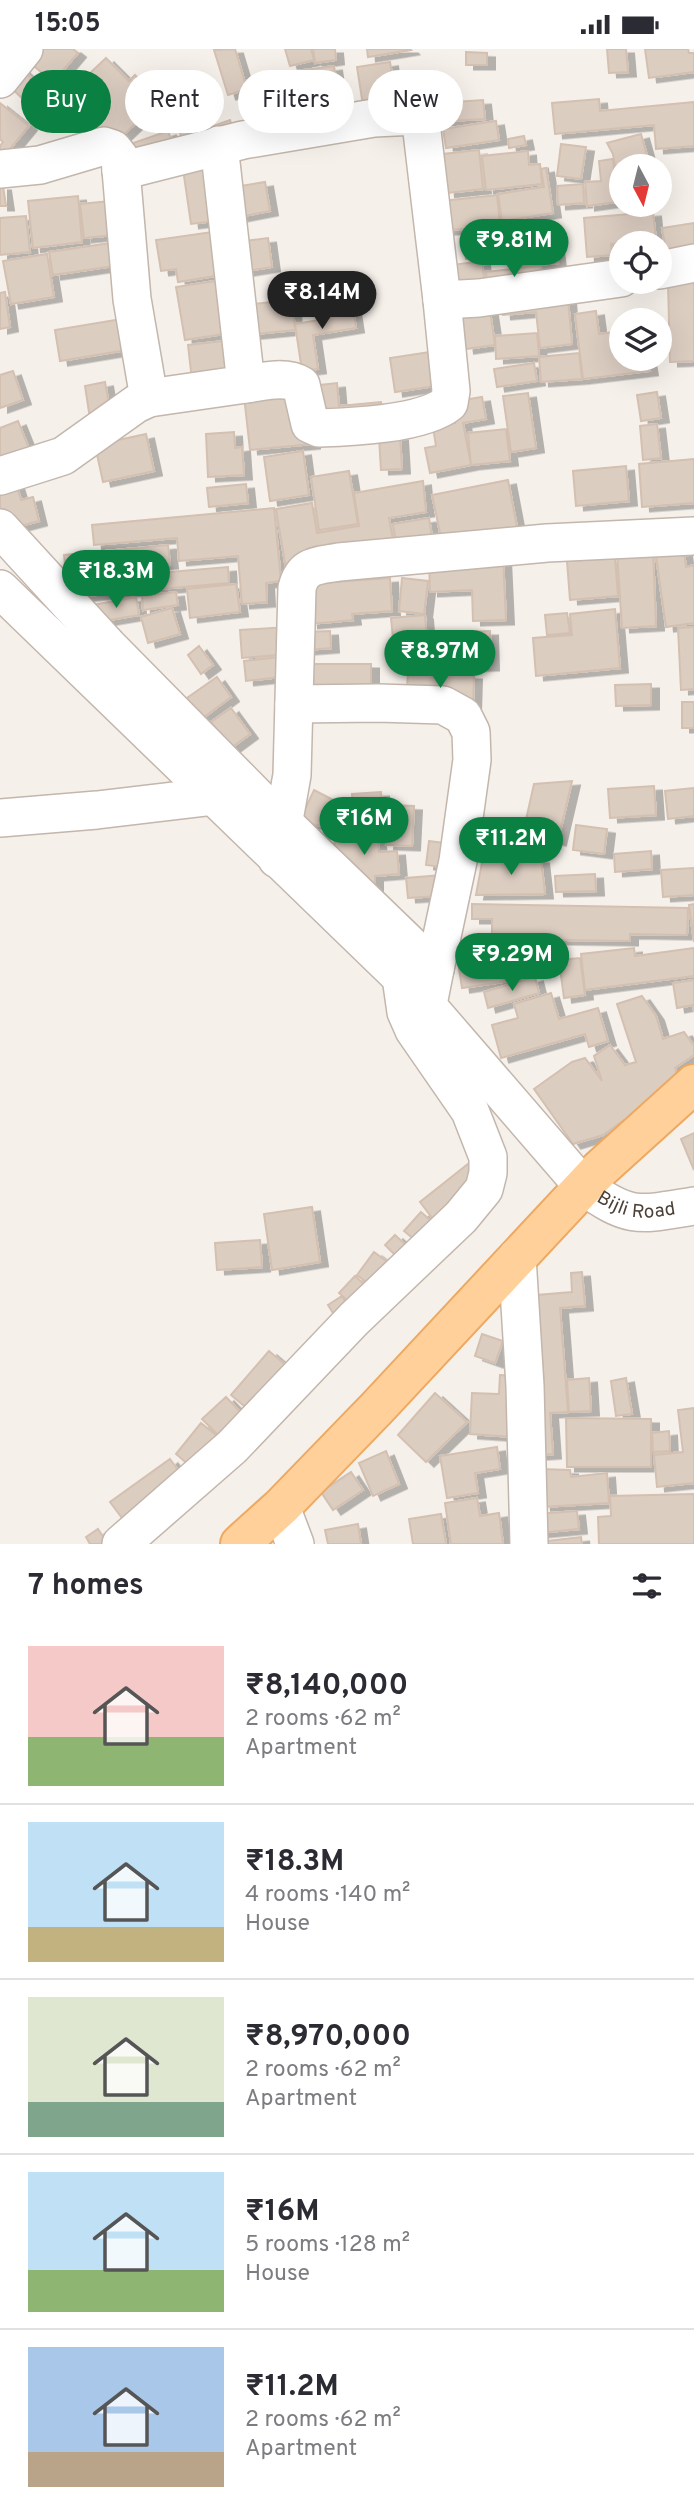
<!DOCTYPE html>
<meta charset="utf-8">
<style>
body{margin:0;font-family:Overpass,sans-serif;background:#f7f7f7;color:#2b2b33;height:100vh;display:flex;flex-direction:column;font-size:26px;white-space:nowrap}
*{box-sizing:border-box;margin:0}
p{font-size:23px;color:#7c7c81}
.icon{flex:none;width:38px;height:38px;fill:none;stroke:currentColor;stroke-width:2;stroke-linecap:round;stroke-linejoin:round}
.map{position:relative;height:1495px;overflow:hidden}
.drawer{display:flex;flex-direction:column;background:#fff;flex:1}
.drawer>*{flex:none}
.guide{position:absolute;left:21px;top:21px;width:653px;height:63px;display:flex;gap:14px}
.needle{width:46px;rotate:173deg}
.controls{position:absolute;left:609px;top:105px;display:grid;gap:14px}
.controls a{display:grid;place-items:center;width:63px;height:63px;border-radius:50%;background:#fff;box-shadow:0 7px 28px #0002;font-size:35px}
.price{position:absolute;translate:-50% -60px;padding:0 16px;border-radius:24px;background:#0b8043;color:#fff;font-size:23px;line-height:46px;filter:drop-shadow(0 2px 4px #0008)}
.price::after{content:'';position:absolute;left:50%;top:42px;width:21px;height:16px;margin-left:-10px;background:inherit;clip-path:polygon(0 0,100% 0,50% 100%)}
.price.active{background:#222;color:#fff}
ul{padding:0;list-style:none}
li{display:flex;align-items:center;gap:21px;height:175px;padding:0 28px}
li+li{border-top:2px solid #e1e1e2}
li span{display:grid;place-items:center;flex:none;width:196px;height:140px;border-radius:0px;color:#555}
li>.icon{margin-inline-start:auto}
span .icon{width:84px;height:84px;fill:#fffc;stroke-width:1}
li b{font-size:30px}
h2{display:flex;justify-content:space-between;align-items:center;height:84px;padding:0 28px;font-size:30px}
.tag{padding:0 24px;border-radius:32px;background:#fff;box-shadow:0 7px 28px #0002;font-size:24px;line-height:63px}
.tag.active{background:#0b8043;color:#fff}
.status{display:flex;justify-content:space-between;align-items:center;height:49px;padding:0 35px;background:#fff;direction:ltr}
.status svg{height:19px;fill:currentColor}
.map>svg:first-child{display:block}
.building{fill:#dccdc1;stroke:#d4c0b1;stroke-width:2;filter:url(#shadow)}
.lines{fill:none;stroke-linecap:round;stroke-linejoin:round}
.minor-casing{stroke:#c3b6ac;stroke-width:40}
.major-casing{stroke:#eda961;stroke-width:42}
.minor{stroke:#fff;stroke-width:37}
.major{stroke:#ffd09a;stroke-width:38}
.labels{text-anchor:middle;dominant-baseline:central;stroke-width:5;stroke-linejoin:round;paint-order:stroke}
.street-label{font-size:19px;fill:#4b4037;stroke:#fff}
</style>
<div class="status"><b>15:05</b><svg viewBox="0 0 49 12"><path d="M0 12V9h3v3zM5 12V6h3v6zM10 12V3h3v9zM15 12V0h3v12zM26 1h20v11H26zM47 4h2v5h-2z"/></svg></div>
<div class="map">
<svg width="694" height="1495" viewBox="0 0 694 1495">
<defs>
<filter id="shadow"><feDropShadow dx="8" dy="4.5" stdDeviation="0" flood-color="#0004"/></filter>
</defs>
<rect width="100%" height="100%" fill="#f6f0ea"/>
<path class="building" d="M 38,0 L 73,0 L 78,4 L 53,33 L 28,12 Z
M 235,0 L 247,40 L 228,46 L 214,1 Z
M 285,0 L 311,0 L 314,11 L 290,17 Z
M 313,0 L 335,0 L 336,11 L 315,14 Z
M 367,0 L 410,0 L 411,1 L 368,8 Z
M 607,0 L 626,0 L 628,23 L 609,24 Z
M 645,0 L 688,0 L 689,4 L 694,4 L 694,23 L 649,29 Z
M 466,3 L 487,4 L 487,16 L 466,16 Z
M 106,9 L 129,32 L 135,26 L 159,52 L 114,95 L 67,46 Z
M 390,13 L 394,38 L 409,35 L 413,62 L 365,69 L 357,18 Z
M 334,17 L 341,63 L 261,87 L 255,43 L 279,39 L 282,61 L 300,59 L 295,22 Z
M 21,19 L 62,59 L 48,74 L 6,34 Z
M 599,50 L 600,62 L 694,53 L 694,97 L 656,100 L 654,76 L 555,85 L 552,54 Z
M 483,51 L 485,70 L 428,73 L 426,55 Z
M 0,54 L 29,77 L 0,112 L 0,97 L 3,93 L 0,90 Z
M 197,55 L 205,80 L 230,71 L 235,86 L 186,102 L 173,62 Z
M 496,72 L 499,91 L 446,99 L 443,80 Z
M 168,82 L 178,109 L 119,99 Z
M 641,85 L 650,117 L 621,117 L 621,136 L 618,137 L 613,105 L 607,94 Z
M 524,87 L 526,96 L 509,99 L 508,90 Z
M 561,95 L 586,98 L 581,130 L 557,127 Z
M 479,101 L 483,140 L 447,144 L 443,105 Z
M 528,102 L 529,116 L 540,115 L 542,135 L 486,141 L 482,107 Z
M 613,110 L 617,153 L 587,157 L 585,133 L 601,132 L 599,112 Z
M 208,117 L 216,172 L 191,175 L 183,120 Z
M 546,119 L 553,164 L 502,172 L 498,145 L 544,138 L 541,120 Z
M 265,133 L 270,162 L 233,169 L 228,139 Z
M 583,135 L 584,154 L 558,156 L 557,137 Z
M 0,137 L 3,137 L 6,157 L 0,157 Z
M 497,146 L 500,177 L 436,182 L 433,153 Z
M 78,147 L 82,193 L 33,199 L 28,152 Z
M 110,152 L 114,186 L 84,189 L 80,155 Z
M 653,163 L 656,191 L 611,195 L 612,206 L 587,208 L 584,169 Z
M 26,167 L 30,203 L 0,206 L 0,169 Z
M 694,174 L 694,212 L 668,216 L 662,179 Z
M 553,175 L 558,214 L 516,218 L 513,204 L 466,210 L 462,188 Z
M 234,180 L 240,223 L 178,233 L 176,220 L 161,222 L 156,191 Z
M 268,189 L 272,218 L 241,223 L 237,193 Z
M 124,192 L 128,215 L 53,226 L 49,203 Z
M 621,197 L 621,230 L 617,230 L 613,199 Z
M 47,205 L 54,248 L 11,255 L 3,212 Z
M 482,212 L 486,246 L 441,252 L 436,218 Z
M 540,217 L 542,238 L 488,244 L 486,223 Z
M 235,229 L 243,282 L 185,291 L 176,238 Z
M 668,234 L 694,234 L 694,312 L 670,313 Z
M 5,243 L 10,278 L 0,280 L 0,244 Z
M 568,250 L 572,295 L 540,299 L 536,263 L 503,266 L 502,256 Z
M 292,251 L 295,281 L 245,286 L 243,256 Z
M 352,254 L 356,279 L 313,286 L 318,320 L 302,322 L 295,275 L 319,271 L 317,260 Z
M 489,256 L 495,296 L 466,300 L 460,260 Z
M 596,262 L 599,285 L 621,282 L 621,310 L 648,310 L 650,322 L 583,330 L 575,265 Z
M 134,268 L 139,299 L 60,312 L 55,281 Z
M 537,284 L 539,307 L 496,310 L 495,287 Z
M 233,291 L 238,335 L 193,340 L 188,296 Z
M 437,302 L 442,336 L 395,343 L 390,309 Z
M 579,304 L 582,330 L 541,333 L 539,308 Z
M 534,314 L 537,332 L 497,338 L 494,320 Z
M 13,322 L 23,351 L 0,359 L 0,326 Z
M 105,333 L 112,373 L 91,376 L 85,337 Z
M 337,334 L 339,357 L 381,353 L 383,377 L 315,383 L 311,337 Z
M 307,340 L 312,395 L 250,401 L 244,347 Z
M 657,343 L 661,369 L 641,372 L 637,346 Z
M 528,344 L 536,399 L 511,403 L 503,347 Z
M 482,348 L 486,370 L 463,374 L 471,416 L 430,424 L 425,399 L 436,397 L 433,378 L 455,374 L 451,353 Z
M 18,372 L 32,407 L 0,412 L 0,379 Z
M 657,375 L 661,409 L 643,411 L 640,377 Z
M 506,380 L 510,412 L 471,416 L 468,384 Z
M 234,383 L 235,399 L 242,398 L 244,426 L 208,428 L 206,385 Z
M 146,385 L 154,422 L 103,433 L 95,396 Z
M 400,387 L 402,420 L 381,421 L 379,389 Z
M 303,402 L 309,446 L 270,452 L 264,408 Z
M 694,410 L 694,454 L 642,458 L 639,415 Z
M 626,417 L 629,452 L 576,457 L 573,422 Z
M 349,422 L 358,475 L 319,481 L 311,428 Z
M 508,431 L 517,478 L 442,493 L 432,446 Z
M 423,432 L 426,463 L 389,469 L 396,508 L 287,526 L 276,460 L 312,454 L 317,484 L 359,477 L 354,444 Z
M 16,435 L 21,451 L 33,448 L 39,472 L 5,481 L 0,466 L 0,440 Z
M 246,435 L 248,454 L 209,458 L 207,439 Z
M 274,459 L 281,532 L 266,534 L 267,553 L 242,555 L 238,507 L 179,512 L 177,489 L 94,496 L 92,476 Z
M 429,469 L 434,500 L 398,506 L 393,475 Z
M 168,496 L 170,515 L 66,525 L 64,506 Z
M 653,501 L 656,577 L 622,579 L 617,503 Z
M 684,503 L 686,518 L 694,516 L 694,574 L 666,578 L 656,507 Z
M 503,508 L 506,571 L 473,572 L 472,541 L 430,543 L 429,511 Z
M 615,509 L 618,547 L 570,551 L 567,512 Z
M 228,518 L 229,534 L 137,542 L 135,526 Z
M 133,522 L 135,542 L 69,549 L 67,529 Z
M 390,529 L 392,562 L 352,565 L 353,571 L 310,575 L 307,535 Z
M 402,529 L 428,532 L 424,565 L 399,562 Z
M 236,535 L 240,563 L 190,569 L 187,540 Z
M 176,543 L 178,556 L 143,561 L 142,547 Z
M 136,548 L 139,566 L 97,573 L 93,556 Z
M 172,559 L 180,585 L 148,594 L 141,568 Z
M 615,560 L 620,619 L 536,627 L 533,589 L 572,586 L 570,565 Z
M 567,564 L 570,584 L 547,586 L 545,566 Z
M 425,566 L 429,618 L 396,621 L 391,569 Z
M 288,578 L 290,605 L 242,609 L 240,581 Z
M 694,578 L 694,640 L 681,641 L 678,579 Z
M 330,582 L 331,599 L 306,601 L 305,583 Z
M 490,582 L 491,617 L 433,619 L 432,584 Z
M 199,597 L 213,616 L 201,625 L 188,606 Z
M 288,607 L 290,627 L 246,632 L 244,612 Z
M 303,615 L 371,615 L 371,654 L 302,654 Z
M 408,623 L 474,626 L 473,659 L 406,655 Z
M 217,628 L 231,648 L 192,677 L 177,656 Z
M 651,635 L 651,656 L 616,657 L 615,636 Z
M 682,653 L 694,653 L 694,679 L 682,679 Z
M 231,659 L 250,685 L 231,699 L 211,673 Z
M 572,732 L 558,792 L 523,784 L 534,735 Z
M 654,737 L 656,766 L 610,769 L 608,740 Z
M 694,739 L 694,767 L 668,770 L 665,742 Z
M 314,741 L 335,752 L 329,778 L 299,773 Z
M 381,743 L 384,776 L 355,778 L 352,745 Z
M 388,756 L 414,757 L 412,797 L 386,796 Z
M 576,776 L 607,780 L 604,805 L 573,801 Z
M 377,782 L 379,803 L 397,802 L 399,825 L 375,827 L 375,838 L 337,822 L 334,786 Z
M 429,792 L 460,796 L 457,820 L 426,816 Z
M 651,802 L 652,820 L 615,823 L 614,805 Z
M 483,808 L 541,810 L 545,845 L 476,846 Z
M 694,819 L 694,846 L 663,848 L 661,821 Z
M 454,825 L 455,846 L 408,849 L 406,829 Z
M 595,825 L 596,842 L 556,843 L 555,827 Z
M 472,855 L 688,859 L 687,886 L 630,885 L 630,892 L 492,890 L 492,870 L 472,870 Z
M 694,855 L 694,893 L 689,856 Z
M 510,892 L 516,931 L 462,939 L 456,900 Z
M 634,899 L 635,907 L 694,899 L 694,927 L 585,941 L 581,905 Z
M 580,909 L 585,946 L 564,949 L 559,911 Z
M 535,928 L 539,944 L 488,959 L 484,943 Z
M 694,931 L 694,962 L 693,956 L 677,959 L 673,934 Z
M 551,944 L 559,970 L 598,959 L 608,992 L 589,998 L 585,985 L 501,1009 L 492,976 L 518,969 L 514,955 Z
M 642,947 L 656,967 L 663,990 L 684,983 L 694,997 L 694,1006 L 675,1019 L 679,1032 L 603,1086 L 573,1095 L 534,1040 L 572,1013 L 585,1009 L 602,1032 L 594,1007 L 610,996 L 625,1016 L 636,1013 L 617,955 Z
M 694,1084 L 694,1121 L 681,1090 Z
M 468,1115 L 485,1135 L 436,1174 L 420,1153 Z
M 312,1158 L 320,1213 L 272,1221 L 264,1165 Z
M 421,1163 L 438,1178 L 422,1197 L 404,1182 Z
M 395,1186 L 408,1198 L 398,1209 L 385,1196 Z
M 260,1191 L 262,1218 L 217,1221 L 215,1194 Z
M 374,1203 L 396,1219 L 378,1242 L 357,1226 Z
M 582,1223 L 585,1257 L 560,1259 L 568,1363 L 550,1364 L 553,1405 L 526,1407 L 521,1337 L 544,1336 L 537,1246 L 572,1243 L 571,1224 Z
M 355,1227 L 374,1244 L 358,1261 L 339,1244 Z
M 342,1247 L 352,1264 L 338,1272 L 328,1256 Z
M 482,1285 L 503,1292 L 495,1314 L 475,1307 Z
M 269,1302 L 295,1324 L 257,1368 L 231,1346 Z
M 500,1326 L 518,1327 L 515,1388 L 470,1385 L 472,1344 L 499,1345 Z
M 589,1329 L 591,1362 L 569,1363 L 567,1331 Z
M 626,1329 L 632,1365 L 616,1367 L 611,1332 Z
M 435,1344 L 467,1373 L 426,1413 L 398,1386 Z
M 226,1348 L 248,1371 L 225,1393 L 202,1370 Z
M 694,1359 L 694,1434 L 657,1438 L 654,1406 L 683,1403 L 678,1361 Z
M 566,1369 L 651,1370 L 651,1418 L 567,1418 Z
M 201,1374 L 223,1392 L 198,1424 L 176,1405 Z
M 669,1382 L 670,1402 L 653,1403 L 652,1384 Z
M 497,1398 L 500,1420 L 475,1424 L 478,1444 L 447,1449 L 440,1407 Z
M 386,1402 L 399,1435 L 373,1447 L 359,1414 Z
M 170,1410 L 188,1435 L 128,1477 L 110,1453 Z
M 539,1420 L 570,1421 L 571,1428 L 607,1424 L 609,1454 L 543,1458 Z
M 351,1423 L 363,1441 L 333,1461 L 321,1443 Z
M 694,1445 L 694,1495 L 599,1495 L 598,1468 L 611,1467 L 610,1447 Z
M 477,1449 L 480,1467 L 499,1464 L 503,1495 L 451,1495 L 445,1454 Z
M 577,1462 L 579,1480 L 538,1484 L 537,1465 Z
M 441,1465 L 446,1495 L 413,1495 L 409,1470 Z
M 358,1475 L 361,1495 L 328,1495 L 325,1481 Z
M 98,1480 L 108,1495 L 90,1495 L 86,1488 Z
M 581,1488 L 582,1495 L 531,1495 L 530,1494 Z"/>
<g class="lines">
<defs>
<g id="minor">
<path d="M 0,30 L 24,0"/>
<path d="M 0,120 L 40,116 L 104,97 L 113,100 L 120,109 L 132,250 L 149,349"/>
<path d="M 121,122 L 243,91 L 374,69 L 416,67 L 421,74 L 442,251 L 479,249 L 621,229"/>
<path d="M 660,221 L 694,214"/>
<path d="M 246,335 C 263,333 285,326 301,336 L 310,375 L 319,379 C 353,378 423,375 449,354 L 451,342 L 442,251"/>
<path d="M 0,427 L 63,407 L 136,355 L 149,349 L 246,335 L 219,96"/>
<path d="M 0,479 L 108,597 L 259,750 L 435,920 L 428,955"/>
<path id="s1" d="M 0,540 L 412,939 L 583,1137 C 631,1171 639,1166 694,1157"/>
<path d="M 294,655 L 378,654 L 443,656 L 463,667 L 471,683 L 472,711 L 458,812 L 435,920"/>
<path d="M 0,769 L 97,761 L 215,747"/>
<path d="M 277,810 L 292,726 L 297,539 C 303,515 317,517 339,513 L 547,494 L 694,487"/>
<path d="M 517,1208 L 525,1337 L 529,1495"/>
<path d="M 281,1458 L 295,1495"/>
<path d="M 121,1495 L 232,1398 L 354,1270 L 461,1168 L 484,1140 L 488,1124 L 488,1108 L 470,1062 L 414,981 L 406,963 L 401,928"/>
</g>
<path id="major" d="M 240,1495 L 281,1458 L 377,1359 L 600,1120 L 694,1035"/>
</defs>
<use href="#minor" class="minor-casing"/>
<use href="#major" class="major-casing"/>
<use href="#minor" class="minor"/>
<use href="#major" class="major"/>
</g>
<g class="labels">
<g class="street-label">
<text stroke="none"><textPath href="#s1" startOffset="894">Bijli Road</textPath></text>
</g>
</g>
</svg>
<div class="controls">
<a><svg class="needle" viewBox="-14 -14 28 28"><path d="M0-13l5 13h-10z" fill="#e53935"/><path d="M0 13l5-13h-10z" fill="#7c7c81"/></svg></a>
<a><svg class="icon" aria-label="locate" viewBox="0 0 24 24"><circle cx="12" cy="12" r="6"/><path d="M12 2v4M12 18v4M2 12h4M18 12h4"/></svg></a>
<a><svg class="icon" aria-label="layers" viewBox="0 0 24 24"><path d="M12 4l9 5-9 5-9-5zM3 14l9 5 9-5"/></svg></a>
</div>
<b class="price" style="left:514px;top:230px">₹9.81M</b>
<b class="price active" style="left:322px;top:282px">₹8.14M</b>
<b class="price" style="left:116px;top:561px">₹18.3M</b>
<b class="price" style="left:440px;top:641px">₹8.97M</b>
<b class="price" style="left:364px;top:808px">₹16M</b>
<b class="price" style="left:511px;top:828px">₹11.2M</b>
<b class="price" style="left:512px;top:944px">₹9.29M</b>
<div class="guide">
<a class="tag active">Buy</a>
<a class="tag">Rent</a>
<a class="tag">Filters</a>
<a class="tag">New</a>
</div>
</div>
<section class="drawer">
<h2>7 homes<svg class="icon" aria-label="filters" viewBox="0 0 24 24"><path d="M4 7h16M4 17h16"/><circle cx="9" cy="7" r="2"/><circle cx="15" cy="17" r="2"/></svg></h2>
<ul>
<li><span style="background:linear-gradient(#f6c9c9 65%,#8fb573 0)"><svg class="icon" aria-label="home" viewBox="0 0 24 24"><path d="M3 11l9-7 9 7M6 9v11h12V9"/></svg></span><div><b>₹8,140,000</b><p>2 rooms · 62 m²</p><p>Apartment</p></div></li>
<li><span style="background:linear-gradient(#bfe0f5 75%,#c2b280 0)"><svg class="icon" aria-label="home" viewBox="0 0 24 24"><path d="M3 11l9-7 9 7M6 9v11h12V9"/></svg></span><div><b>₹18.3M</b><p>4 rooms · 140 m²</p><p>House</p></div></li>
<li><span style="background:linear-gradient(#dfe7d0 75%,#7fa58c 0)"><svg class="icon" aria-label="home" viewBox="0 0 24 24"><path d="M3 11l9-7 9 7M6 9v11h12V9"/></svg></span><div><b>₹8,970,000</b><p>2 rooms · 62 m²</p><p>Apartment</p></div></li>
<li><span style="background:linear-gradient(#bfe0f5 70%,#8fb573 0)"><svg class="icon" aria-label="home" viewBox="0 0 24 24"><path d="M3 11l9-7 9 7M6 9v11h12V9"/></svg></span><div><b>₹16M</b><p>5 rooms · 128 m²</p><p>House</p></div></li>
<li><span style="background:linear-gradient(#a9c7e8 75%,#b9a48a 0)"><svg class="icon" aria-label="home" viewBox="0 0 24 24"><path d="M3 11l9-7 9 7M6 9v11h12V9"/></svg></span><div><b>₹11.2M</b><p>2 rooms · 62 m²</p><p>Apartment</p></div></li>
</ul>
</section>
